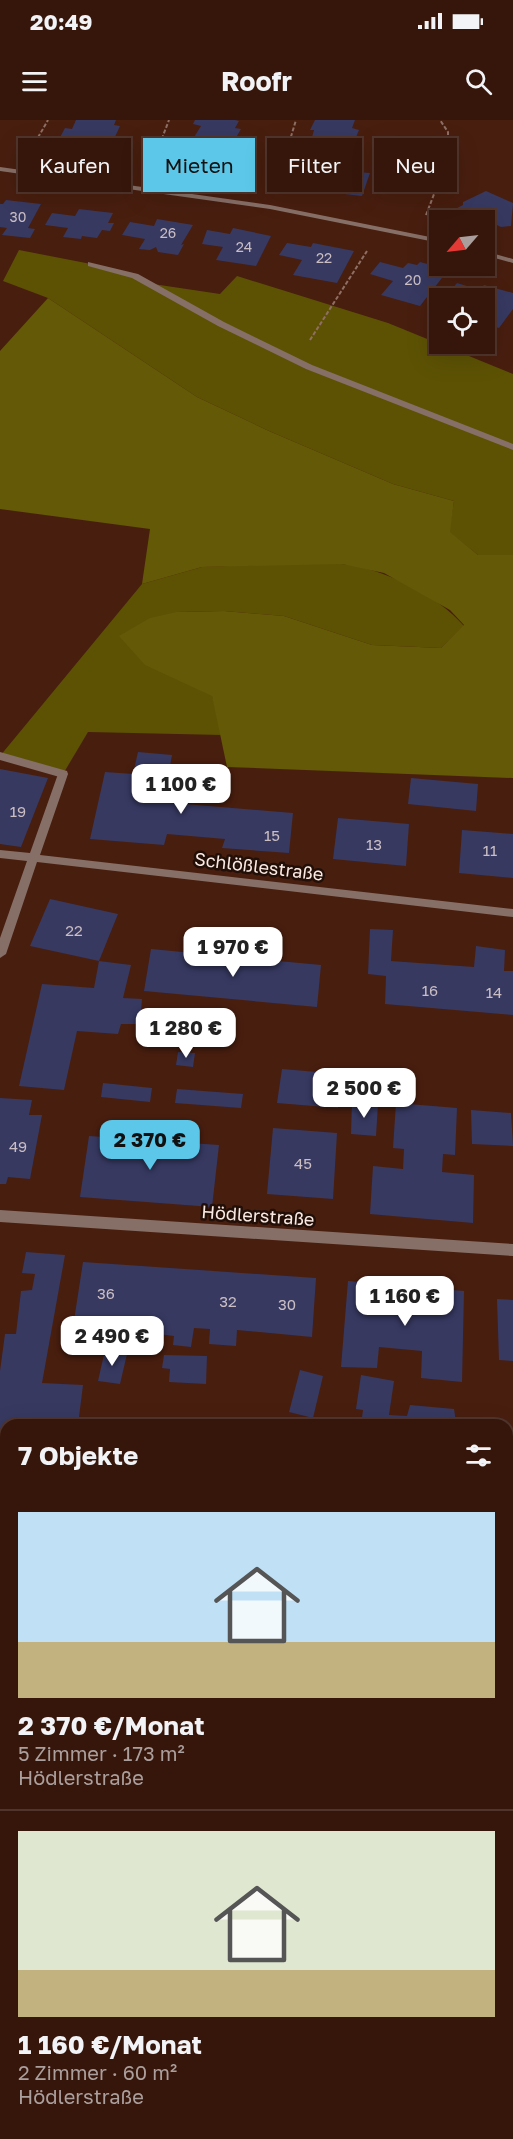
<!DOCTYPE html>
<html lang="de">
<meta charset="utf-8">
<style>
body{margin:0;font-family:"Golos Text",sans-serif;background:#412319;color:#f1f3f6;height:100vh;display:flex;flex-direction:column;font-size:22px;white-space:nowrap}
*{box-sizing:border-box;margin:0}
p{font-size:20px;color:#aa9f9d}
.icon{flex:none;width:33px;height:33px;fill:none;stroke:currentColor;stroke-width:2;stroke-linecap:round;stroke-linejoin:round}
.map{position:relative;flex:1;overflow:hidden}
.side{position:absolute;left:0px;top:1299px;width:513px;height:720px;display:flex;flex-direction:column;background:#36160b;border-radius:18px 18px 0 0;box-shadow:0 6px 24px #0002,0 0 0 2px #50352c}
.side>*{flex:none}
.hud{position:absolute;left:18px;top:18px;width:477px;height:54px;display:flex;gap:12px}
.needle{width:39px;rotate:242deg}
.tools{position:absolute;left:429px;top:90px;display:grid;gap:12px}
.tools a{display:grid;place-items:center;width:66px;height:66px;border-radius:0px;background:#36160b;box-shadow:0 6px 24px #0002,0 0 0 2px #50352c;font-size:30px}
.price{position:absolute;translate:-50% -51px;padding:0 14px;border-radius:12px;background:#fff;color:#222;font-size:20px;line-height:39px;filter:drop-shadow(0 2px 3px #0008)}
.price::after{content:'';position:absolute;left:50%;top:36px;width:18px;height:14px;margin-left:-9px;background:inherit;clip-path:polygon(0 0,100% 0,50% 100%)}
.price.active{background:#5cc7e8;color:#111}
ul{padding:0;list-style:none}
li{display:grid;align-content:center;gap:12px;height:318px;padding:0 18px}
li+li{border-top:2px solid #50352c}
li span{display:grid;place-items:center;height:186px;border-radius:0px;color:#555}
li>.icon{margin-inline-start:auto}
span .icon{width:108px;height:108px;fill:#fffc;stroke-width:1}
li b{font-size:26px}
h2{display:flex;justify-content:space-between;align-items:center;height:72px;padding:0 18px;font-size:26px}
.tag{padding:0 21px;border-radius:0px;background:#36160b;box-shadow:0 6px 24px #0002,0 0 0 2px #50352c;font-size:21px;line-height:54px}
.tag.active{background:#5cc7e8;color:#111}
.status{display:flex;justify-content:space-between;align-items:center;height:42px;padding:0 30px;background:#36160b;direction:ltr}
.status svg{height:16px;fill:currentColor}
header{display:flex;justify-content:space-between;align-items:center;height:78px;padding:0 18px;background:#36160b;font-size:27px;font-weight:700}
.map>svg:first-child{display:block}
.green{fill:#5d5204}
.forest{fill:#645907}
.building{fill:#373961}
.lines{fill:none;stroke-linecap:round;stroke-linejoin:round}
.path{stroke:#8f6f64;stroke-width:2;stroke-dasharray:4 2;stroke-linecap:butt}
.service{fill:#866f67;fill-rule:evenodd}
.minor{fill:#866f67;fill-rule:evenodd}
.labels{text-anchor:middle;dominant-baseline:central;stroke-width:5;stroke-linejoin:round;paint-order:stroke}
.far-number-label{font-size:14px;fill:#cabec3}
.number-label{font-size:15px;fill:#cabec3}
.street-label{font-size:18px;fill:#fbeae4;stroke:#210f08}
</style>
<div class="status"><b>20:49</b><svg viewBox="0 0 49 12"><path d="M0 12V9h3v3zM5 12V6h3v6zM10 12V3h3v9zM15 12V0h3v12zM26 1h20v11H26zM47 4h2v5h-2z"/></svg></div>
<header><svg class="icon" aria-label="menu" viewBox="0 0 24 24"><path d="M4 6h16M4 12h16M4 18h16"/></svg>Roofr<svg class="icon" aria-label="search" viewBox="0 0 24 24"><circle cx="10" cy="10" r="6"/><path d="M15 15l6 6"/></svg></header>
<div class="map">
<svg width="513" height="2019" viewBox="0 0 513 2019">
<rect width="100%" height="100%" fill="#481e0f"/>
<path class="green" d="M 19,130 L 91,144 L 153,164 L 220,174 L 237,156 L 388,203 L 513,254 L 513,435 L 478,435 L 449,412 L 454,381 L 393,364 L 269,311 L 197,277 L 48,178 L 3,161 Z
M 281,444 C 301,444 322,442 342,444 C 383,448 437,475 464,506 L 441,528 L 372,525 L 284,496 L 224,491 L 177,492 L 182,561 L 212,575 L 222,615 L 88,612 L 63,654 L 0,636 L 142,464 L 202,447 Z"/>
<path class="forest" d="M 48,178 L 197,277 L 269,311 L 393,364 L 454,381 L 450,412 L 478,435 L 513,435 L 513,658 L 227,647 L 212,576 L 145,545 L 119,516 L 150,498 L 177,492 L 224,491 L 284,496 L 372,525 L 441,528 L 464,505 L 450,490 L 384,453 L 342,444 L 202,447 L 142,464 L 150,409 L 0,389 L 0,231 Z"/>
<path class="building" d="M 76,0 L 116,0 L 114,5 L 120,6 L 114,19 L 104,18 L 101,25 L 58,21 L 65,8 L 72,9 Z
M 195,0 L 235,0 L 239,1 L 235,8 L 241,9 L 230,28 L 226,27 L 219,39 L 190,38 L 192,35 L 178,33 L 184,21 L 191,22 L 201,6 L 193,4 Z
M 315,0 L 355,0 L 352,8 L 359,10 L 354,22 L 361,23 L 356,38 L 351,37 L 346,51 L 370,53 L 362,76 L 293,68 L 304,42 L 299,42 L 302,32 L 311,33 L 317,17 L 312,17 L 314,10 L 310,10 Z
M 56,28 L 101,33 L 95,44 L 50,39 Z
M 175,41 L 217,46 L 212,56 L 170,51 Z
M 486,71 L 513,83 L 511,106 L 501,107 L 485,99 L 457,100 L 448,96 L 449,92 L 463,85 L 463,82 Z
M 6,80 L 41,84 L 28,108 L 35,109 L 30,118 L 2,115 L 7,108 L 0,107 L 0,84 L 3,84 Z
M 79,89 L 113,93 L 108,103 L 114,103 L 110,111 L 102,110 L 97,118 L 82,116 L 81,119 L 63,117 L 68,108 L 45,105 L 52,93 L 75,96 Z
M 157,99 L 193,105 L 181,125 L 184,124 L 178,135 L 158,132 L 156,127 L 150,130 L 139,129 L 145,119 L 122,115 L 130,102 L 154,106 Z
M 233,108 L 271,116 L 256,146 L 216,140 L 223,127 L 202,124 L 207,110 L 230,114 Z
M 287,123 L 311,127 L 313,123 L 354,131 L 337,163 L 293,155 L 302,140 L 279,135 Z
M 380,142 L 403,148 L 408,143 L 417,145 L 420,142 L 439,147 L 436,151 L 445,154 L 420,186 L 381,175 L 393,161 L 370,154 Z
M 457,163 L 480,170 L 484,165 L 513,173 L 513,189 L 499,208 L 484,204 L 484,178 L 459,178 L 447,175 Z
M 138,632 L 172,635 L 168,657 L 143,655 L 138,680 L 293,693 L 289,733 L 222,728 L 225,719 L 167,714 L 164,725 L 90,719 L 105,652 L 133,654 Z
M 0,649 L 48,658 L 21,727 L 0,724 Z
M 411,658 L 478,664 L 476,691 L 408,684 Z
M 338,698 L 409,704 L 406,746 L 333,739 Z
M 462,710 L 513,714 L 513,758 L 459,753 Z
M 50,779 L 118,794 L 99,841 L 30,826 Z
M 370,809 L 393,810 L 391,841 L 474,847 L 476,826 L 505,830 L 504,851 L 513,851 L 513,895 L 385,884 L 386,856 L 368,854 Z
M 151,829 L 321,845 L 317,887 L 144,871 Z
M 99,841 L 131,845 L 123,878 L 142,879 L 140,904 L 121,904 L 118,914 L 77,911 L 64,970 L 19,966 L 42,864 L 94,868 Z
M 178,932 L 195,933 L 193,947 L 176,945 Z
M 282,949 L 341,954 L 338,988 L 277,983 Z
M 103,963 L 152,968 L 150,982 L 101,977 Z
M 177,969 L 243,974 L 241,988 L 175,983 Z
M 0,978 L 32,980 L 29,995 L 42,995 L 30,1059 L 8,1057 L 6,1064 L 0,1064 Z
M 352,982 L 378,984 L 376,1016 L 351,1014 Z
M 396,983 L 457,988 L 455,1035 L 443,1034 L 442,1052 L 474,1055 L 473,1103 L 370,1094 L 373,1046 L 403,1049 L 404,1029 L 393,1028 Z
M 471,990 L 511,993 L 513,1026 L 472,1024 Z
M 273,1008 L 337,1013 L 333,1079 L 267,1074 Z
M 89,1016 L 219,1025 L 212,1087 L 80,1077 Z
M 26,1132 L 65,1135 L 42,1263 L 83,1265 L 78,1305 L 6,1305 L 6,1341 L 0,1340 L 0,1251 L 5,1214 L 16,1214 L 21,1171 L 32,1170 L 35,1154 L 22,1153 Z
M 83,1142 L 316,1158 L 312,1217 L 237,1210 L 236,1226 L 209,1224 L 210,1209 L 194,1208 L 191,1227 L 173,1225 L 174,1216 L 150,1213 L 152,1202 L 111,1200 L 109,1210 L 73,1207 Z
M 348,1161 L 464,1171 L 462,1262 L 421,1258 L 422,1231 L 379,1227 L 377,1248 L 341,1247 Z
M 497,1179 L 513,1180 L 513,1241 L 499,1240 Z
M 105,1230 L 127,1234 L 120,1264 L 98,1261 Z
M 164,1235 L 207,1236 L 206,1264 L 169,1262 L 170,1249 L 162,1248 Z
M 300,1250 L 323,1256 L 313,1298 L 289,1292 Z
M 361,1255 L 394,1261 L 389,1295 L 407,1296 L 410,1285 L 454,1289 L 456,1302 L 470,1302 L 470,1305 L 361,1305 L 363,1290 L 356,1289 Z
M 507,1463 L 513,1463 L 513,1554 L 507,1554 Z
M 507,1736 L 513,1736 L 513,1771 L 507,1770 Z
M 507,1822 L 513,1823 L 513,2019 L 487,2019 L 487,2013 L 507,2013 Z
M 78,2013 L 167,2013 L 167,2019 L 77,2019 Z"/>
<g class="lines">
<path class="path" d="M 32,28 L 48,0
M 151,47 L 169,0
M 277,63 L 296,0
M 426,95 L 448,38 L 448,12 L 440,0
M 310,220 L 367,131"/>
<path class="service" d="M 88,142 L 138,154 L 224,202 L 312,245 L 513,324 L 513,330 L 306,249 L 218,206 L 132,158 L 88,146 Z
M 0,632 L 67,651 L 68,654 L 63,658 L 0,640 Z"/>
<path class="minor" d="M 0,47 L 270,85 L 440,119 L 440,123 L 270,89 L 0,51 Z
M 484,131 L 513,139 L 513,143 L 484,135 Z
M 63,650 L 68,654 L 40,735 L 513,789 L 513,797 L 37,742 L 6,834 L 0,838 L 0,818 L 27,741 L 0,738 L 0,730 L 30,733 L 58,654 Z
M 0,1090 L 513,1124 L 513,1136 L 0,1102 Z
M 0,1536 L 6,1537 L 6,1551 L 0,1550 Z
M 507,1585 L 513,1585 L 513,1599 L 507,1599 Z"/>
</g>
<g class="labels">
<g class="far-number-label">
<text x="18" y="96">30</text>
<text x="168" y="112">26</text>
<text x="244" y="126">24</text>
<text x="324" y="137">22</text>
<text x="413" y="159">20</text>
</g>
<g class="number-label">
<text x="18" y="691">19</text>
<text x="272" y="715">15</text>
<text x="374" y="724">13</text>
<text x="490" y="730">11</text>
<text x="74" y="810">22</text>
<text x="430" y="870">16</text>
<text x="494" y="872">14</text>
<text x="18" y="1026">49</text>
<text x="303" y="1043">45</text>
<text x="106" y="1173">36</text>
<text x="228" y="1181">32</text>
<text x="287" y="1184">30</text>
</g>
<g class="street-label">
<text transform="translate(259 746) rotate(7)">Schlößlestraße</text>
<text transform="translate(258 1095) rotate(4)">Hödlerstraße</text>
</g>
</g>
</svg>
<div class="tools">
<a><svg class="needle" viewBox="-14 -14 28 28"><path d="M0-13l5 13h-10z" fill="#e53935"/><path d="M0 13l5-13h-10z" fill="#aa9f9d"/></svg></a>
<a><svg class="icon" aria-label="locate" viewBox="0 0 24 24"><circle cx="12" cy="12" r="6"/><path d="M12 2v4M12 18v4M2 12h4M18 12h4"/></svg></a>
</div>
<b class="price" style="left:181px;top:695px">1 100 €</b>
<b class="price" style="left:233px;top:858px">1 970 €</b>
<b class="price" style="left:186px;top:939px">1 280 €</b>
<b class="price" style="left:364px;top:999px">2 500 €</b>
<b class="price active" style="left:150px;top:1051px">2 370 €</b>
<b class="price" style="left:405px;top:1207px">1 160 €</b>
<b class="price" style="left:112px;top:1247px">2 490 €</b>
<div class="hud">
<a class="tag">Kaufen</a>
<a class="tag active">Mieten</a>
<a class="tag">Filter</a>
<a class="tag">Neu</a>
</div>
<section class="side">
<h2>7 Objekte<svg class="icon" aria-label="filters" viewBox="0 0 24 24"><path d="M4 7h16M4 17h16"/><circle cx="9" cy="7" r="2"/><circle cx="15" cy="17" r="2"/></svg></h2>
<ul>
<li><span style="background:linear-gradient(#bfe0f5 70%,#c2b280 0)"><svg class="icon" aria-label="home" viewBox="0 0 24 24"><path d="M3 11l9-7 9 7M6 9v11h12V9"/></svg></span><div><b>2 370 €/Monat</b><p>5 Zimmer · 173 m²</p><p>Hödlerstraße</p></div></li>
<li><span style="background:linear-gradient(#dfe7d0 75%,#c2b280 0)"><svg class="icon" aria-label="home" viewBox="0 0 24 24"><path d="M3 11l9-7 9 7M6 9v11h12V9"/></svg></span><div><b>1 160 €/Monat</b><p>2 Zimmer · 60 m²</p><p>Hödlerstraße</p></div></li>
</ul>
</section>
</div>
